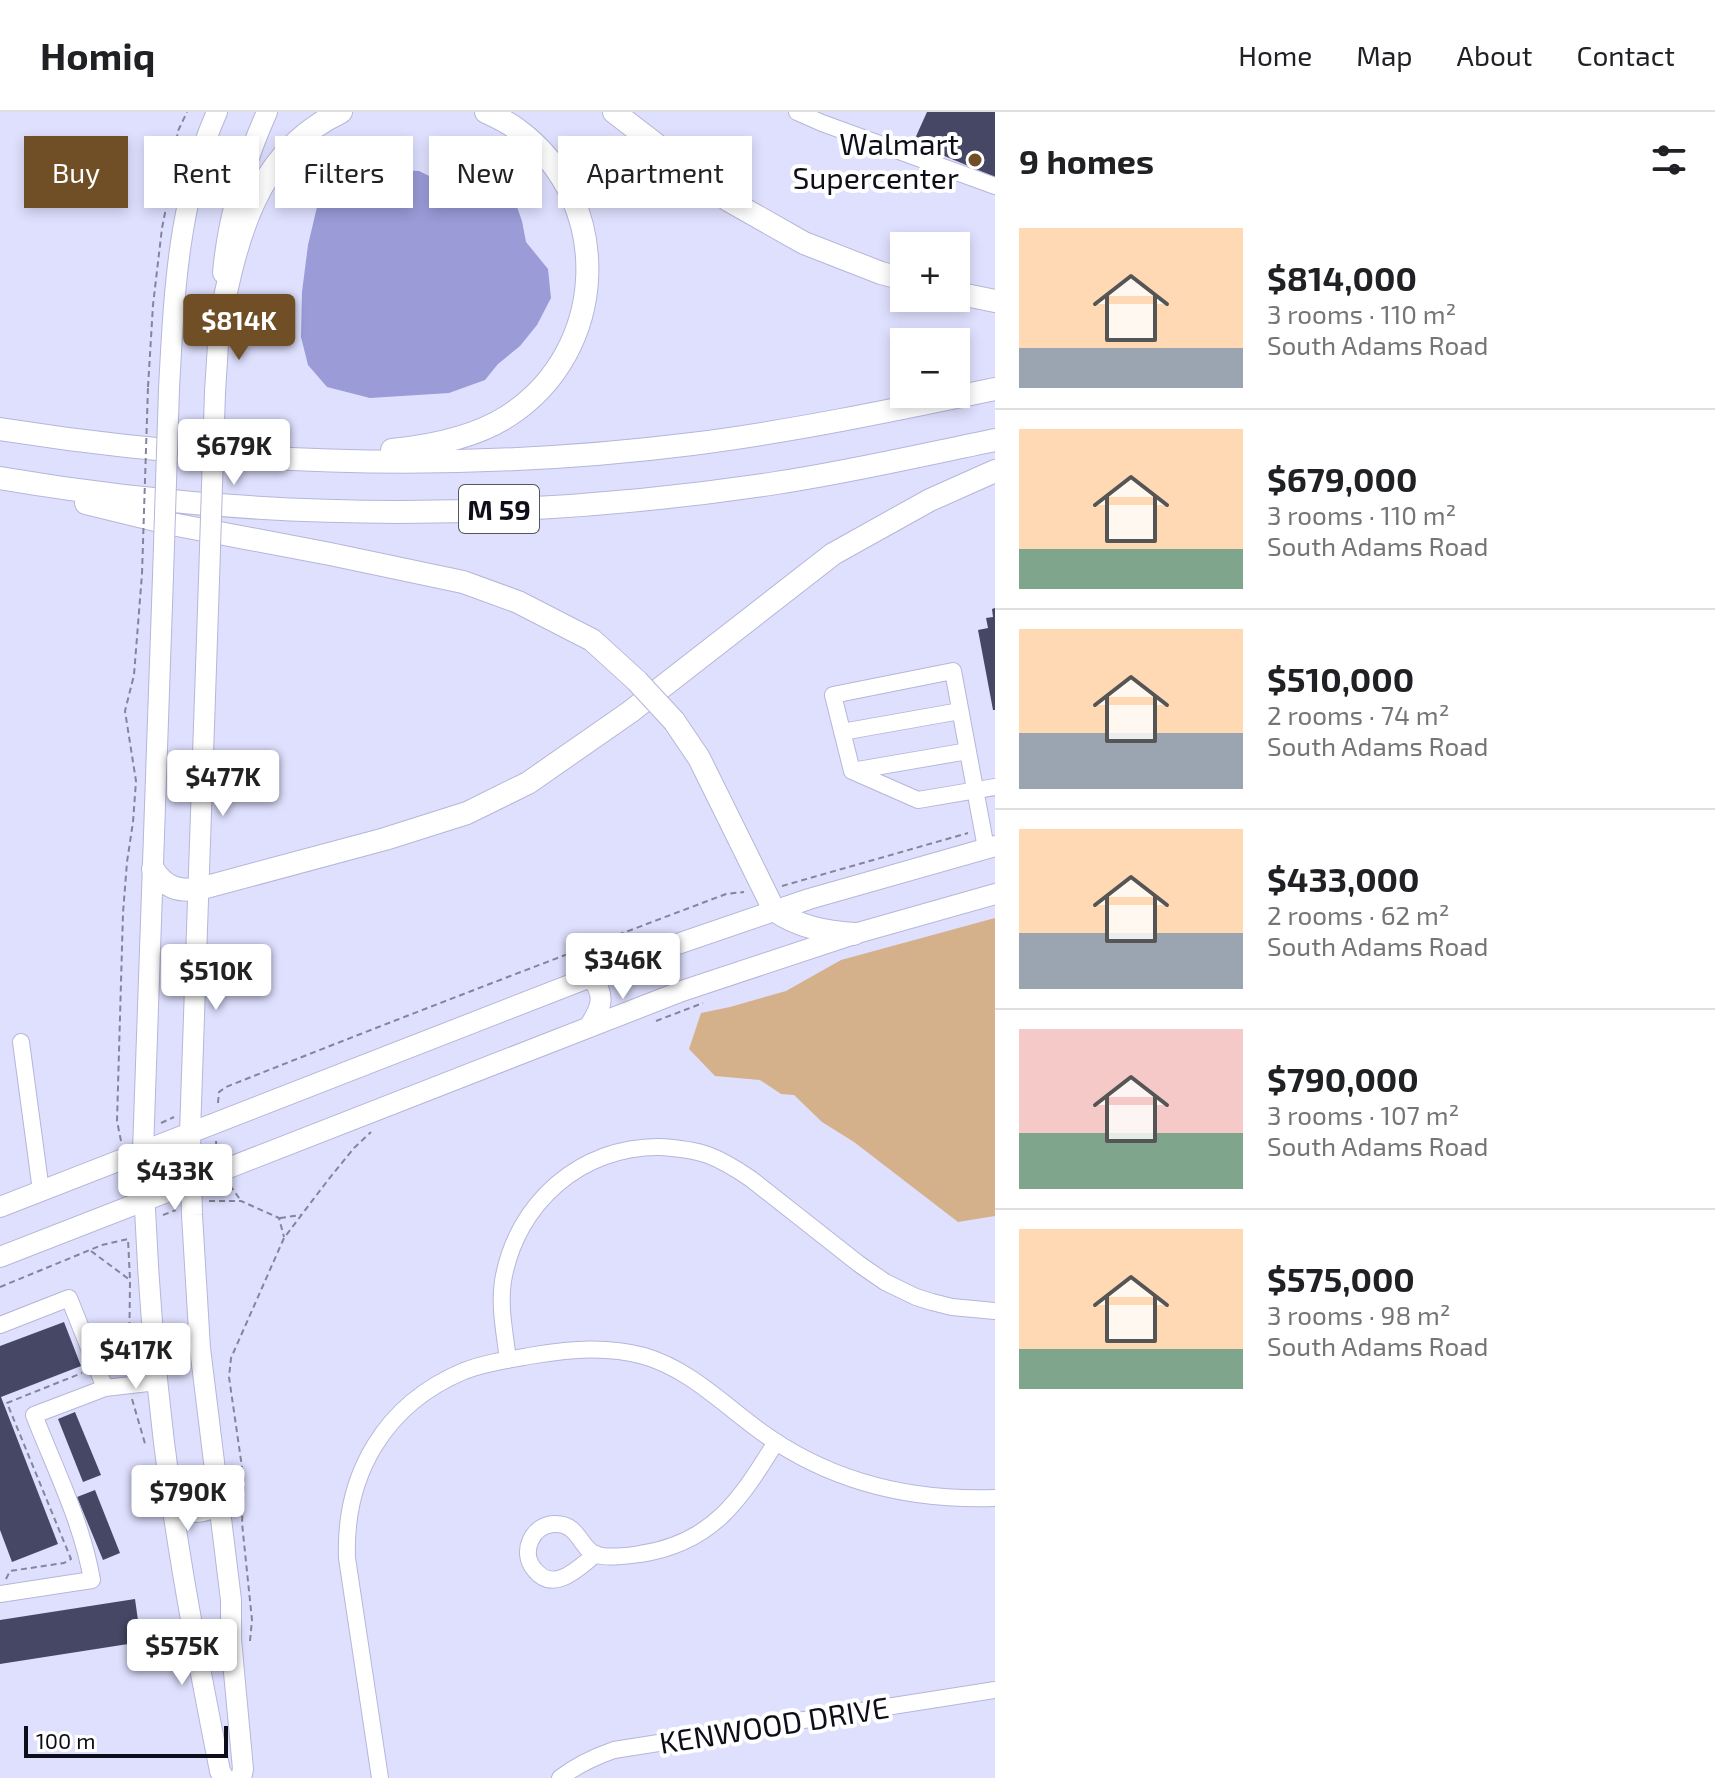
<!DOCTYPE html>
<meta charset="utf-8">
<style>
body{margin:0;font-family:"Exo 2",sans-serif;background:#f6f6f6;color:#202124;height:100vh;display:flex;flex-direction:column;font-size:30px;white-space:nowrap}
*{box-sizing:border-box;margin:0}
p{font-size:26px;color:#757577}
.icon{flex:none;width:44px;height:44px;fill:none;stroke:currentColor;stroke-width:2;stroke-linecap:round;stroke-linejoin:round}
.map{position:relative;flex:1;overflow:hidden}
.drawer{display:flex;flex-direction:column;background:#fff;width:720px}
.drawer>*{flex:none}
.top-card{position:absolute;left:24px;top:24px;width:760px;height:72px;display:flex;gap:16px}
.buttons{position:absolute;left:890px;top:120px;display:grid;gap:16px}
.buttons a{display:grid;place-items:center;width:80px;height:80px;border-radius:0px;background:#fff;box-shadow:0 4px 12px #0003;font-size:40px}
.scale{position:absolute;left:24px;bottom:20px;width:204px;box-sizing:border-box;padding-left:8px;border:4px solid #0e0e1a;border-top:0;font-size:22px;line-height:28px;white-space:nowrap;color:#0e0e1a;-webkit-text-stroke:6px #fff;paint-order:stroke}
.price{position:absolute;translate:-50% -68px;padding:0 18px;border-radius:8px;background:#fff;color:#222;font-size:26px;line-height:52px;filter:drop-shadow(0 2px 4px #0008)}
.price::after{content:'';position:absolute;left:50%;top:48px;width:24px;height:18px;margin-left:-12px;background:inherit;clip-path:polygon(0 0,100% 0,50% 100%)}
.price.active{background:#704f26;color:#fff}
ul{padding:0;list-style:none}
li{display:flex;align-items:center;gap:24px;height:200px;padding:0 24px}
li+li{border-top:2px solid #e0e0e0}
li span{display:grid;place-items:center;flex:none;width:224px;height:160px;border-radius:0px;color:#555}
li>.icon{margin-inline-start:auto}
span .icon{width:96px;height:96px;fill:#fffc;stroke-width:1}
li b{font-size:34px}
h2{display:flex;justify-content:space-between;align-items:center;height:96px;padding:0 24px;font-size:34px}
.pill{padding:0 28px;border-radius:0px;background:#fff;box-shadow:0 4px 12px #0003;font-size:28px;line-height:72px}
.pill.active{background:#704f26;color:#fff}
header{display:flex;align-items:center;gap:48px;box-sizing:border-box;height:112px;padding:0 40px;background:#fff;border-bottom:2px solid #e0e0e0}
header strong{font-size:38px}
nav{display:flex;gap:44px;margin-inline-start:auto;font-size:28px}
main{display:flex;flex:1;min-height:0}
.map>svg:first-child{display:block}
.green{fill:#d4b18b}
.water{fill:#9a9bd7}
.building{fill:#464765}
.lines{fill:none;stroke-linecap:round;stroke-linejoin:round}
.minor-casing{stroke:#b5b6d9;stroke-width:18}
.major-casing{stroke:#b5b6d9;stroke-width:22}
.highway-casing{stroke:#b5b6d9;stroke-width:24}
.path{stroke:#84859b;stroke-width:2;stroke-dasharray:6 4;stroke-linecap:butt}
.minor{stroke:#fff;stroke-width:16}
.major{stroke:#fff;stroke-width:20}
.highway{stroke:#fff;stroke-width:22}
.major-bridge-casing{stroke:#b5b6d9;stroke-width:22;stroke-linecap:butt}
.highway-bridge-casing{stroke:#b5b6d9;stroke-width:24;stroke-linecap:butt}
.path-bridge{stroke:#84859b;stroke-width:2;stroke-dasharray:6 4;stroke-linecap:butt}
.major-bridge{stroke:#fff;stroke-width:20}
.highway-bridge{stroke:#fff;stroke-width:22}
.poi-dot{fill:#704f26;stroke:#fff;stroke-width:3}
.labels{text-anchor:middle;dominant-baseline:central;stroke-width:8;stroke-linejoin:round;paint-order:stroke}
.shield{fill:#fff;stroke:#56565f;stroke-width:2}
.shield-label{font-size:28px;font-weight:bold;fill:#0e0e1a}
.poi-label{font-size:30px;fill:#0e0e1a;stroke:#fff;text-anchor:end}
.street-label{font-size:30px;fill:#0e0e1a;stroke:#fff}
</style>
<header>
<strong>Homiq</strong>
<nav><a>Home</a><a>Map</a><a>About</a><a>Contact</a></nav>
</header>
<main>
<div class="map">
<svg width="995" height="1666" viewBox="0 0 995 1666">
<rect width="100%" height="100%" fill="#dfe0fe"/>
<path class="green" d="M 995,806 L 995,1104 L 958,1110 L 854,1030 L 822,1010 L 794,983 L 781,982 L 760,968 L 715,964 L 689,937 L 701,901 L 730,895 L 786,879 L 841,848 Z"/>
<path class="water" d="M 394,58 L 419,59 L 462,80 L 494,70 L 513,84 L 522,109 L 526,130 L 548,157 L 551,186 L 537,213 L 520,234 L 498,252 L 485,268 L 449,281 L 370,286 L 327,275 L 308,253 L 301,225 L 302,180 L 308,133 L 317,95 L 368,67 Z"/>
<path class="building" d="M 927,0 L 995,0 L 995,65 L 913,31 Z
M 995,496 L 995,598 L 993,598 L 978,518 L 988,516 L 986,506 L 993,505 L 992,497 Z
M 64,1210 L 81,1254 L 1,1285 L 58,1432 L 12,1450 L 0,1418 L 0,1234 Z
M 75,1300 L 101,1363 L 83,1370 L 58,1307 Z
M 95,1378 L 120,1441 L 103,1448 L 77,1385 Z
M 135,1487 L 141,1530 L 0,1552 L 0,1508 Z"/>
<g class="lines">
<defs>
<path id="minor" d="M 797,0 L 822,11 L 995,74
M 842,620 L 960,599
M 852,659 L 968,639
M 986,736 C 975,677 964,618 953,559 L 833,583 L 852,659 L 918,688 L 995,675
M 21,930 L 41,1079
M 0,1213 L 69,1186 L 105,1276
M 508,1248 C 505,1222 499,1195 503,1169 C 516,1091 581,1034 660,1035 C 676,1036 694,1038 708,1043 C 724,1049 738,1058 751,1067 L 859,1152 L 885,1170 L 916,1185 L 932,1190 L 952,1195 L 995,1199
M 596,1442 C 579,1455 554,1483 534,1457 C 520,1440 532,1413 554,1412 C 580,1411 579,1437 597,1443 C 607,1446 629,1444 640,1442 C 713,1431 740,1388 776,1330
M 0,1482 L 92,1468 C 82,1410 55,1357 34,1303 L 105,1276 L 157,1270
M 380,1666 L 347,1446 C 344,1362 385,1292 464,1259 C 487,1250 512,1247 535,1243 C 572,1237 607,1234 644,1244 C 689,1257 723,1292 760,1319 C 830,1370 910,1389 995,1386
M 560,1666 C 577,1653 594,1645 614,1638 L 995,1578"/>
<path id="major" d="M 223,161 C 228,104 244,52 267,0
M 169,277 C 174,182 178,88 217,0
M 215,280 L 220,201
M 163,464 L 143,1039 C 146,1155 155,1270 171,1384 C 184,1476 202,1568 220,1659 L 224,1666
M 209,468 L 190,1021 L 192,1103 L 200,1236 L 231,1488 L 231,1528 L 243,1657 L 241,1666
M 589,915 C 602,895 606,884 591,864
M 0,1095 L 657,839 L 809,787 L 995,734
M 0,1145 L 682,879 L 854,822 L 995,782
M 171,1383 C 186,1402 198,1405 220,1392"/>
<path id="highway" d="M 614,0 L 728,88 L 804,131 L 881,161 L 904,167
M 956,181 L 995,189
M 218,218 C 236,131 253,41 341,0
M 0,317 C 229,353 461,361 692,332 C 794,319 894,298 995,277
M 392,338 C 431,334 474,326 508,304 C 609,239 615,90 518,18 C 508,10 497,5 486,0
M 0,366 C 256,410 519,410 776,371 C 849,360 922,343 995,328
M 86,391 L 172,412 L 330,442 L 463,470 L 518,490 L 592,528 L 637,569
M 674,609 L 699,646 L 774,798 C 798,815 826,820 854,822
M 153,757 C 164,775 178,780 199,777 L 385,727 L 467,701 L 528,671 L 630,600 L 833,442 L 930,388 L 995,359"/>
</defs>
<use href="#minor" class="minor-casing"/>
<use href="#major" class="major-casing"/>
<use href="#highway" class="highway-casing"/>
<path class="path" d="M 148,275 L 153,193 L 162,116 L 169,81 L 180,49 L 177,21 L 187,0
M 782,774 L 968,721
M 656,909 L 703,891
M 218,991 L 219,980 L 226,975 C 392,909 559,845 726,782 L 744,780
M 161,1011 L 174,1005
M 121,1029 L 117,1009 L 123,801 L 127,750 L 133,710 L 136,669 L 125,599 L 134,563 L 142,462
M 216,1029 L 217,1043
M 230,1073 L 241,1089
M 209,1089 L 241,1089 L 279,1106 L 284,1125
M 163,1103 L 176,1098
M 280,1106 L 301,1103
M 91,1139 L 130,1168
M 0,1175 L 102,1133 L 128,1127 L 130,1168 L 129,1257
M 111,1251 L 128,1247
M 132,1287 L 146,1335
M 6,1467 L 10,1459 L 64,1451 L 71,1447 L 7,1291 L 82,1261
M 250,1529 L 252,1508 L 242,1411 L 244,1369 L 229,1265 L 231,1246 L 284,1126 L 328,1068 L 354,1036 L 371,1020"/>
<use href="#minor" class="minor"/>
<use href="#major" class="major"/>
<use href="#highway" class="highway"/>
<defs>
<path id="major-bridge" d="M 163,464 L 169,277
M 209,468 L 215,280"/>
<path id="highway-bridge" d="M 637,569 L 674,609"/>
</defs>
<use href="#major-bridge" class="major-bridge-casing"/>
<use href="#highway-bridge" class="highway-bridge-casing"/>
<path class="path-bridge" d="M 142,462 L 148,275"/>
<use href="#major-bridge" class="major-bridge"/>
<use href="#highway-bridge" class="highway-bridge"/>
</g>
<circle class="poi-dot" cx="975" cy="48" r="8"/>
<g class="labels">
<rect class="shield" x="459" y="373" width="80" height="48" rx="6"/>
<g class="shield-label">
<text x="499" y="397">M 59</text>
</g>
<g class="poi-label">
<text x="959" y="31">Walmart<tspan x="959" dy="34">Supercenter</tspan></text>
</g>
<g class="street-label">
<text transform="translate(774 1612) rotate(-9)">KENWOOD DRIVE</text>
</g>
</g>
</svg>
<div class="buttons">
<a>+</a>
<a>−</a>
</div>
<div class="scale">100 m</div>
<b class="price active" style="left:239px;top:250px">$814K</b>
<b class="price" style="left:234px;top:375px">$679K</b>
<b class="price" style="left:223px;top:706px">$477K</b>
<b class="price" style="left:623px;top:889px">$346K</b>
<b class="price" style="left:216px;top:900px">$510K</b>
<b class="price" style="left:175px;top:1100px">$433K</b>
<b class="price" style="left:136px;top:1279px">$417K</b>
<b class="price" style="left:188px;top:1421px">$790K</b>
<b class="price" style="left:182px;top:1575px">$575K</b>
<div class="top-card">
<a class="pill active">Buy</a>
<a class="pill">Rent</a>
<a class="pill">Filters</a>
<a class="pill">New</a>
<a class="pill">Apartment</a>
</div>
</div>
<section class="drawer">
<h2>9 homes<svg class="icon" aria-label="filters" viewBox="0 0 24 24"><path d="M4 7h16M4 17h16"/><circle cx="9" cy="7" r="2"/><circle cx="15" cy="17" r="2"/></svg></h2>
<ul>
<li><span style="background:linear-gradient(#ffd9b3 75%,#9aa5b1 0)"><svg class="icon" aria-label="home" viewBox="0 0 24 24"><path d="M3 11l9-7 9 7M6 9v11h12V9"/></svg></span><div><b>$814,000</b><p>3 rooms · 110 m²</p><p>South Adams Road</p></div></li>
<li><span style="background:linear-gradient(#ffd9b3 75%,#7fa58c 0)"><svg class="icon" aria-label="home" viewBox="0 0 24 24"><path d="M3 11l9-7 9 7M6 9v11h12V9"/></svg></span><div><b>$679,000</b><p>3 rooms · 110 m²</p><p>South Adams Road</p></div></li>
<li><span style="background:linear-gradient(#ffd9b3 65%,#9aa5b1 0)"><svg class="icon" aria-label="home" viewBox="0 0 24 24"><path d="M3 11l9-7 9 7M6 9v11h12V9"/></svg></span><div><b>$510,000</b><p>2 rooms · 74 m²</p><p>South Adams Road</p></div></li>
<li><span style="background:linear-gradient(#ffd9b3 65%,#9aa5b1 0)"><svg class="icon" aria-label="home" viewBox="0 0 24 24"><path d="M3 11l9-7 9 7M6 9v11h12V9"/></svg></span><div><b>$433,000</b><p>2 rooms · 62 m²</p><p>South Adams Road</p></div></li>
<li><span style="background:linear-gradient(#f6c9c9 65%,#7fa58c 0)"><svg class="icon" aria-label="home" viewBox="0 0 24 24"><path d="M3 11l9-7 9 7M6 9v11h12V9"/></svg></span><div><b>$790,000</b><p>3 rooms · 107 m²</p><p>South Adams Road</p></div></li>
<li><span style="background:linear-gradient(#ffd9b3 75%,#7fa58c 0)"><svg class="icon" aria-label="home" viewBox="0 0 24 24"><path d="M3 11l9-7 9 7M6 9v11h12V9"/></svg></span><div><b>$575,000</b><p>3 rooms · 98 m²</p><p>South Adams Road</p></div></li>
</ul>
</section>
</main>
